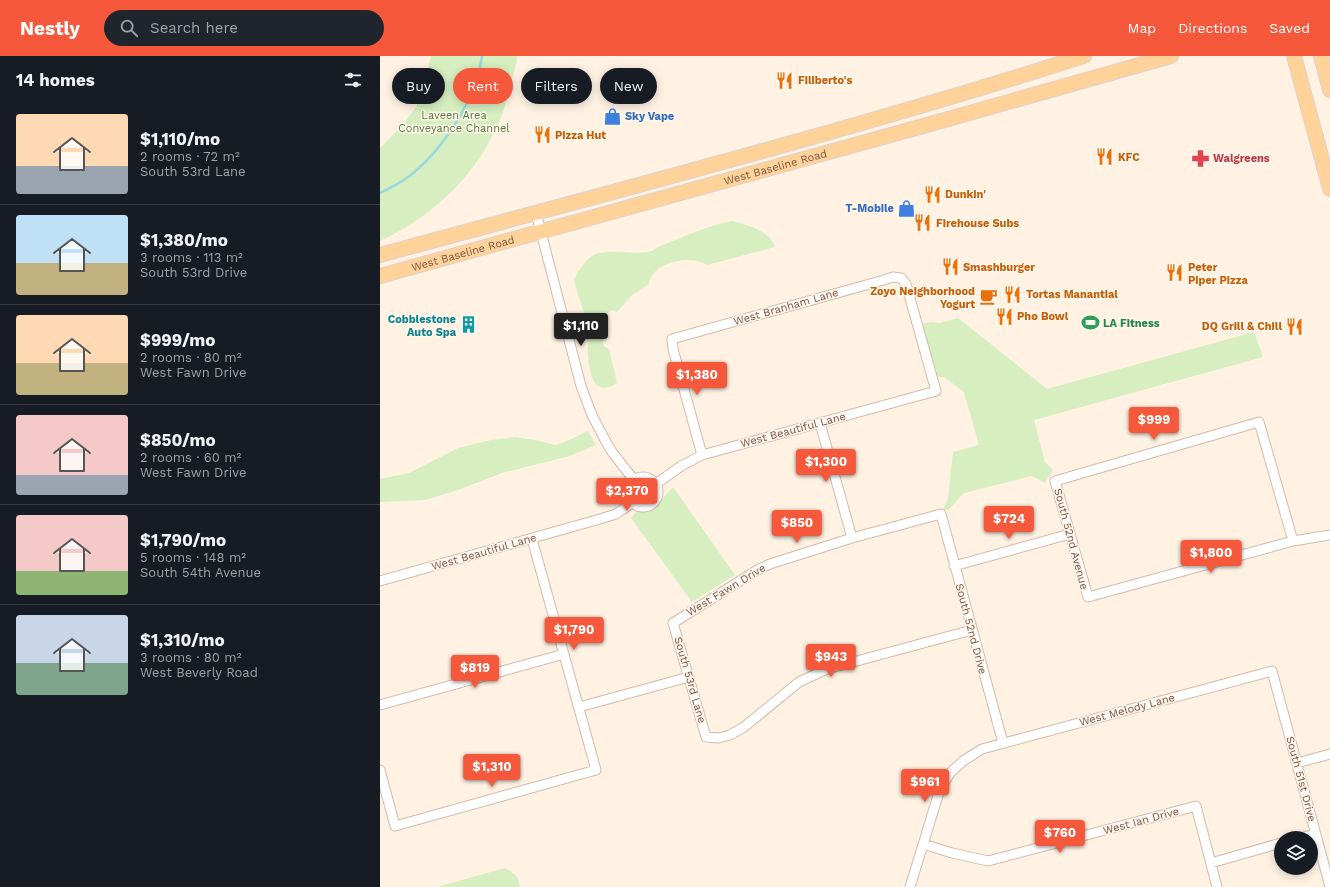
<!DOCTYPE html>
<meta charset="utf-8">
<style>
body{margin:0;font-family:"Work Sans",sans-serif;background:#20242c;color:#f1f3f6;height:100vh;display:flex;flex-direction:column;font-size:15px;white-space:nowrap}
*{box-sizing:border-box;margin:0}
p{font-size:13px;color:#9ea1a6}
.icon{flex:none;width:22px;height:22px;fill:none;stroke:currentColor;stroke-width:2;stroke-linecap:round;stroke-linejoin:round}
.map{position:relative;flex:1;overflow:hidden}
.sheet{display:flex;flex-direction:column;background:#171b24;width:380px}
.sheet>*{flex:none}
.banner{position:absolute;left:12px;top:12px;width:380px;height:36px;display:flex;gap:8px}
.fabs{position:absolute;left:894px;top:775px;display:grid;gap:8px}
.fabs a{display:grid;place-items:center;width:44px;height:44px;border-radius:50%;background:#171b24;box-shadow:0 2px 10px #0003;font-size:20px}
.price{position:absolute;translate:-50% -34px;padding:0 9px;border-radius:4px;background:#f6583b;color:#fff;font-size:13px;line-height:26px;filter:drop-shadow(0 1px 2px #0008)}
.price::after{content:'';position:absolute;left:50%;top:24px;width:12px;height:9px;margin-left:-6px;background:inherit;clip-path:polygon(0 0,100% 0,50% 100%)}
.price.current{background:#222;color:#fff}
ul{padding:0;list-style:none}
li{display:flex;align-items:center;gap:12px;height:100px;padding:0 16px}
li+li{border-top:1px solid #363941}
li span{display:grid;place-items:center;flex:none;width:112px;height:80px;border-radius:4px;color:#555}
li>.icon{margin-inline-start:auto}
span .icon{width:48px;height:48px;fill:#fffc;stroke-width:1}
li b{font-size:17px}
h2{display:flex;justify-content:space-between;align-items:center;height:48px;padding:0 16px;font-size:17px}
.chip{padding:0 14px;border-radius:18px;background:#171b24;box-shadow:0 2px 10px #0003;font-size:14px;line-height:36px}
.chip.current{background:#f6583b;color:#fff}
header{display:flex;align-items:center;gap:24px;box-sizing:border-box;height:56px;padding:0 20px;background:#f6583b;color:#fff}
header strong{font-size:19px}
nav{display:flex;gap:22px;margin-inline-start:auto;font-size:14px}
.search{width:280px;height:36px;background:#20242c;display:flex;align-items:center;gap:10px;box-sizing:border-box;padding:0 14px;border-radius:22px;color:#9ea1a6;font-size:15px}
main{display:flex;flex:1;min-height:0}
.map>svg:first-child{display:block}
.green{fill:#d6eec0}
.lines{fill:none;stroke-linecap:round;stroke-linejoin:round}
.stream{stroke:#9ad8dd;stroke-width:2.5}
.street-casing{stroke:#d4baaa;stroke-width:11}
.primary-casing{stroke:#dcd3cf;stroke-width:16}
.street{stroke:#fff;stroke-width:9}
.primary{stroke:#ffd29a;stroke-width:14}
.labels{text-anchor:middle;dominant-baseline:central;stroke-width:3;stroke-linejoin:round;paint-order:stroke}
.food-label{font-size:11px;font-weight:bold;fill:#c56008;stroke:#fff6ec;text-anchor:start}
.park-label{font-size:11px;fill:#527a3a;stroke:#fff6ec}
.shop-label{font-size:11px;font-weight:bold;fill:#366cbe;stroke:#fff6ec;text-anchor:start}
.health-label{font-size:11px;font-weight:bold;fill:#be3a42;stroke:#fff6ec;text-anchor:start}
.street-label{font-size:11px;fill:#7a5546;stroke:#fff6ec}
.culture-label{font-size:11px;font-weight:bold;fill:#0d838f;stroke:#fff6ec;text-anchor:end}
.leisure-label{font-size:11px;font-weight:bold;fill:#27864d;stroke:#fff6ec;text-anchor:start}
</style>
<header>
<strong>Nestly</strong>
<div class="search"><svg class="icon" aria-label="search" viewBox="0 0 24 24"><circle cx="10" cy="10" r="6"/><path d="M15 15l6 6"/></svg>Search here</div>
<nav><a>Map</a><a>Directions</a><a>Saved</a></nav>
</header>
<main>
<section class="sheet">
<h2>14 homes<svg class="icon" aria-label="filters" viewBox="0 0 24 24"><path d="M4 7h16M4 17h16"/><circle cx="9" cy="7" r="2"/><circle cx="15" cy="17" r="2"/></svg></h2>
<ul>
<li><span style="background:linear-gradient(#ffd9b3 65%,#9aa5b1 0)"><svg class="icon" aria-label="home" viewBox="0 0 24 24"><path d="M3 11l9-7 9 7M6 9v11h12V9"/></svg></span><div><b>$1,110/mo</b><p>2 rooms · 72 m²</p><p>South 53rd Lane</p></div></li>
<li><span style="background:linear-gradient(#bfe0f5 60%,#c2b280 0)"><svg class="icon" aria-label="home" viewBox="0 0 24 24"><path d="M3 11l9-7 9 7M6 9v11h12V9"/></svg></span><div><b>$1,380/mo</b><p>3 rooms · 113 m²</p><p>South 53rd Drive</p></div></li>
<li><span style="background:linear-gradient(#ffd9b3 60%,#c2b280 0)"><svg class="icon" aria-label="home" viewBox="0 0 24 24"><path d="M3 11l9-7 9 7M6 9v11h12V9"/></svg></span><div><b>$999/mo</b><p>2 rooms · 80 m²</p><p>West Fawn Drive</p></div></li>
<li><span style="background:linear-gradient(#f6c9c9 75%,#9aa5b1 0)"><svg class="icon" aria-label="home" viewBox="0 0 24 24"><path d="M3 11l9-7 9 7M6 9v11h12V9"/></svg></span><div><b>$850/mo</b><p>2 rooms · 60 m²</p><p>West Fawn Drive</p></div></li>
<li><span style="background:linear-gradient(#f6c9c9 70%,#8fb573 0)"><svg class="icon" aria-label="home" viewBox="0 0 24 24"><path d="M3 11l9-7 9 7M6 9v11h12V9"/></svg></span><div><b>$1,790/mo</b><p>5 rooms · 148 m²</p><p>South 54th Avenue</p></div></li>
<li><span style="background:linear-gradient(#c9d6e8 60%,#7fa58c 0)"><svg class="icon" aria-label="home" viewBox="0 0 24 24"><path d="M3 11l9-7 9 7M6 9v11h12V9"/></svg></span><div><b>$1,310/mo</b><p>3 rooms · 80 m²</p><p>West Beverly Road</p></div></li>
</ul>
</section>
<div class="map">
<svg width="950" height="831" viewBox="0 0 950 831">
<rect width="100%" height="100%" fill="#fff2e3"/>
<path class="green" d="M 51,0 L 138,0 C 133,19 129,38 123,56 C 101,115 56,159 0,185 L 0,92 L 21,71 L 36,51 L 48,23 L 48,12 Z
M 353,165 C 369,170 389,174 395,191 L 327,209 C 310,198 272,206 269,228 L 252,239 L 237,256 L 232,254 C 219,263 221,277 224,290 L 229,293 L 237,327 C 203,349 209,289 207,271 C 205,254 197,240 194,223 C 199,214 206,202 216,198 C 234,192 255,200 272,195 C 276,193 279,190 283,189 C 306,180 328,169 353,165 Z
M 578,262 L 667,333 L 874,276 L 883,301 L 654,364 L 665,406 L 673,414 L 665,427 L 652,420 L 584,437 L 568,454 L 563,454 L 568,442 L 573,396 L 599,389 L 584,336 L 564,321 L 558,321 L 555,317 L 543,268 L 550,266 L 560,267 Z
M 208,375 L 216,389 L 190,400 L 122,417 L 78,434 L 45,444 L 0,446 L 0,423 L 29,417 L 78,392 L 111,384 L 135,381 L 155,384 L 175,389 L 185,386 Z
M 293,431 L 355,519 L 312,546 L 251,462 L 256,456 C 276,455 280,444 293,431 Z
M 125,812 C 134,817 139,820 140,831 L 57,831 Z"/>
<g class="lines">
<path class="stream" d="M 0,137 C 8,133 16,129 24,124 C 61,98 96,44 102,0"/>
<defs>
<path id="street" d="M 156,157 L 201,330 L 212,359 L 225,384 L 232,396 L 254,424
M 440,367 L 472,482
M248 436a15 15 0 1 1 30 0a15 15 0 1 1-30 0Z
M 276,428 L 301,410 L 322,399 L 556,335 L 526,228 L 521,222 L 513,221 L 504,224 L 292,283 L 293,293 L 322,399
M 913,485 L 879,366 L 675,425 L 708,541 L 913,485 L 950,479
M 574,510 L 690,478
M 0,525 L 220,463 L 236,458 L 252,447
M 592,574 L 447,613 L 419,626 L 364,671 L 350,679 L 339,682 L 326,681 L 293,567 L 379,513 L 390,508 L 472,482 L 561,458 L 623,687
M 0,649 L 184,598
M 199,651 L 309,621
M 917,707 L 950,698
M 0,714 L 15,770 L 216,714 L 152,483
M 538,721 L 560,733
M 920,782 L 935,778
M 543,788 L 572,797 L 608,805 L 816,750 L 837,831
M 831,807 L 901,787
M 530,831 L 560,733 L 570,717 L 583,705 L 602,693 L 892,615 L 950,831"/>
<g id="primary">
<path d="M 914,0 L 950,133"/>
<path d="M 941,0 L 950,34"/>
<path d="M 0,199 C 235,135 472,74 704,0"/>
<path id="s1" d="M 0,220 L 547,69 L 791,0"/>
</g>
</defs>
<use href="#street" class="street-casing"/>
<use href="#primary" class="primary-casing"/>
<use href="#street" class="street"/>
<use href="#primary" class="primary"/>
</g>
<defs>
<symbol id="restaurant-bare" viewBox="-9 -9 18 18"><path d="M-5-6h1v4h1v-4h1v4h1v-4h1v5L-1.5 .5V6h-2V.5L-5-1ZM5-6V6H3V1.5H1.5Q1.5-4 5-6Z" fill="#e8710a" stroke="#fff6ec" stroke-width="2.5" paint-order="stroke"/></symbol>
<symbol id="shop-bare" viewBox="-9 -9 18 18"><path d="M-5-2.5h2.3a2.7 3.5 0 0 1 5.4 0H5L5.5 6h-11ZM-1.5-2.5h3a1.5 2.3 0 0 0-3 0Z" fill="#3f7fe0" stroke="#fff6ec" stroke-width="2.5" paint-order="stroke"/></symbol>
<symbol id="pharmacy-bare" viewBox="-9 -9 18 18"><path d="M-2-6h4v4h4v4h-4v4h-4v-4h-4v-4h4Z" fill="#e0444e" stroke="#fff6ec" stroke-width="2.5" paint-order="stroke"/></symbol>
<symbol id="cafe-bare" viewBox="-9 -9 18 18"><path d="M-5.5-4.5H6V0H3Q3 3.5 0 3.5H-2.5Q-5.5 3.5-5.5 0ZM3-3.2v2h1.7v-2ZM-6 4.5H4V6H-6Z" fill="#e8710a" stroke="#fff6ec" stroke-width="2.5" paint-order="stroke"/></symbol>
<symbol id="stadium-bare" viewBox="-9 -9 18 18"><path d="M0-5a6.5 5 0 1 0 0 10a6.5 5 0 1 0 0-10ZM-3.5-1.8h7v3.6h-7Z" fill="#2e9e5b" stroke="#fff6ec" stroke-width="2.5" paint-order="stroke"/></symbol>
<symbol id="building-bare" viewBox="-9 -9 18 18"><path d="M-4-6H4V6H1V3H-1V6H-4ZM-2.5-4.3h1.7v1.8h-1.7ZM.8-4.3h1.7v1.8H.8ZM-2.5-1h1.7V.8h-1.7ZM.8-1h1.7V.8H.8Z" fill="#0f9aa8" stroke="#fff6ec" stroke-width="2.5" paint-order="stroke"/></symbol>
</defs>
<g fill-rule="evenodd">
<use href="#restaurant-bare" x="392" y="12" width="25" height="25"/>
<use href="#shop-bare" x="220" y="48" width="25" height="25"/>
<use href="#restaurant-bare" x="150" y="66" width="25" height="25"/>
<use href="#restaurant-bare" x="712" y="88" width="25" height="25"/>
<use href="#pharmacy-bare" x="808" y="90" width="25" height="25"/>
<use href="#restaurant-bare" x="540" y="126" width="25" height="25"/>
<use href="#shop-bare" x="514" y="140" width="25" height="25"/>
<use href="#restaurant-bare" x="530" y="154" width="25" height="25"/>
<use href="#restaurant-bare" x="558" y="198" width="25" height="25"/>
<use href="#restaurant-bare" x="782" y="204" width="25" height="25"/>
<use href="#restaurant-bare" x="620" y="226" width="25" height="25"/>
<use href="#cafe-bare" x="596" y="228" width="25" height="25"/>
<use href="#restaurant-bare" x="612" y="248" width="25" height="25"/>
<use href="#stadium-bare" x="698" y="254" width="25" height="25"/>
<use href="#building-bare" x="76" y="256" width="25" height="25"/>
<use href="#restaurant-bare" x="902" y="258" width="25" height="25"/>
</g>
<g class="labels">
<g class="food-label">
<text x="418" y="24">Filiberto's</text>
<text x="175" y="79">Pizza Hut</text>
<text x="738" y="101">KFC</text>
<text x="565" y="138">Dunkin'</text>
<text x="556" y="167">Firehouse Subs</text>
<text x="583" y="211">Smashburger</text>
<text x="808" y="211">Peter<tspan x="808" dy="13">Piper Pizza</tspan></text>
<text x="595" y="235" text-anchor="end">Zoyo Neighborhood<tspan x="595" dy="13">Yogurt</tspan></text>
<text x="646" y="238">Tortas Manantial</text>
<text x="637" y="260">Pho Bowl</text>
<text x="902" y="270" text-anchor="end">DQ Grill &amp; Chill</text>
</g>
<g class="park-label">
<text x="74" y="59">Laveen Area<tspan x="74" dy="13">Conveyance Channel</tspan></text>
</g>
<g class="shop-label">
<text x="245" y="60">Sky Vape</text>
<text x="514" y="152" text-anchor="end">T-Mobile</text>
</g>
<g class="health-label">
<text x="833" y="102">Walgreens</text>
</g>
<g class="street-label">
<text stroke="none"><textPath href="#s1" startOffset="410">West Baseline Road</textPath></text>
<text stroke="none"><textPath href="#s1" startOffset="86">West Baseline Road</textPath></text>
<text transform="translate(406 251) rotate(-16)">West Branham Lane</text>
<text transform="translate(413 374) rotate(-15)">West Beautiful Lane</text>
<text transform="translate(691 483) rotate(75)">South 52nd Avenue</text>
<text transform="translate(104 496) rotate(-16)">West Beautiful Lane</text>
<text transform="translate(346 534) rotate(-31)">West Fawn Drive</text>
<text transform="translate(591 573) rotate(75)">South 52nd Drive</text>
<text transform="translate(310 624) rotate(74)">South 53rd Lane</text>
<text transform="translate(747 654) rotate(-15)">West Melody Lane</text>
<text transform="translate(921 723) rotate(75)">South 51st Drive</text>
<text transform="translate(761 765) rotate(-15)">West Ian Drive</text>
</g>
<g class="culture-label">
<text x="76" y="263">Cobblestone<tspan x="76" dy="13">Auto Spa</tspan></text>
</g>
<g class="leisure-label">
<text x="723" y="267">LA Fitness</text>
</g>
</g>
</svg>
<div class="fabs">
<a><svg class="icon" aria-label="layers" viewBox="0 0 24 24"><path d="M12 4l9 5-9 5-9-5zM3 14l9 5 9-5"/></svg></a>
</div>
<b class="price current" style="left:201px;top:291px">$1,110</b>
<b class="price" style="left:317px;top:340px">$1,380</b>
<b class="price" style="left:774px;top:385px">$999</b>
<b class="price" style="left:446px;top:427px">$1,300</b>
<b class="price" style="left:247px;top:456px">$2,370</b>
<b class="price" style="left:629px;top:484px">$724</b>
<b class="price" style="left:417px;top:488px">$850</b>
<b class="price" style="left:831px;top:518px">$1,800</b>
<b class="price" style="left:194px;top:595px">$1,790</b>
<b class="price" style="left:451px;top:622px">$943</b>
<b class="price" style="left:95px;top:633px">$819</b>
<b class="price" style="left:112px;top:732px">$1,310</b>
<b class="price" style="left:545px;top:747px">$961</b>
<b class="price" style="left:680px;top:798px">$760</b>
<div class="banner">
<a class="chip">Buy</a>
<a class="chip current">Rent</a>
<a class="chip">Filters</a>
<a class="chip">New</a>
</div>
</div>
</main>
